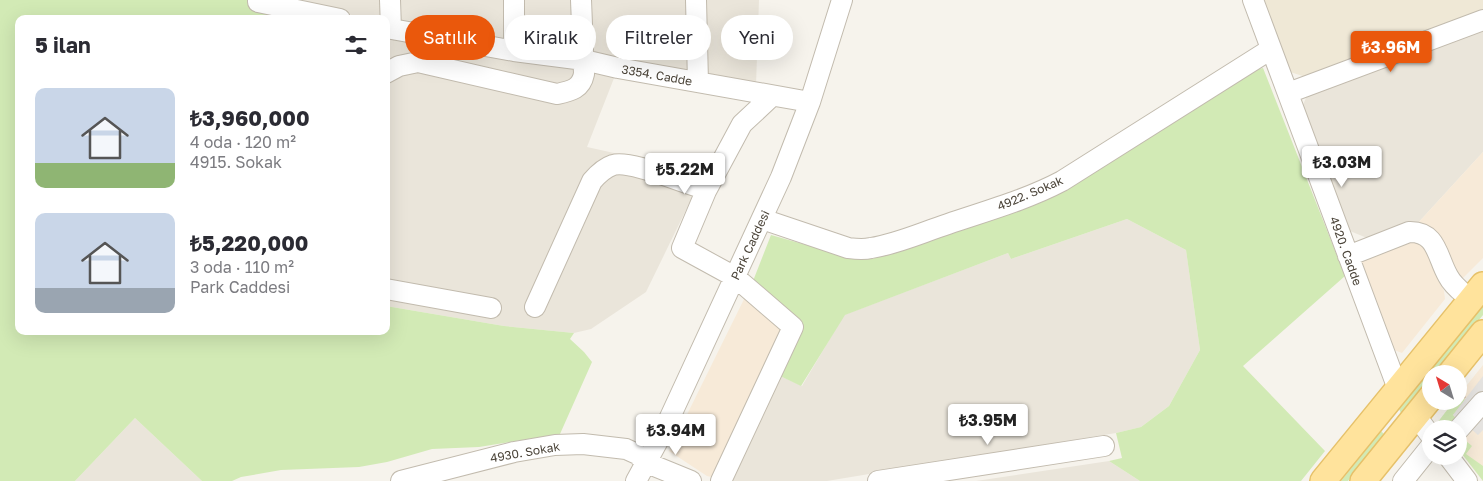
<!DOCTYPE html>
<html lang="tr">
<meta charset="utf-8">
<style>
body{margin:0;font-family:"Golos Text",sans-serif;background:#f2f2f3;color:#2b2b33;height:100vh;display:flex;flex-direction:column;font-size:19px;white-space:nowrap}
*{box-sizing:border-box;margin:0}
p{font-size:16px;color:#7c7c81}
.icon{flex:none;width:28px;height:28px;fill:none;stroke:currentColor;stroke-width:2;stroke-linecap:round;stroke-linejoin:round}
.map{position:relative;flex:1;overflow:hidden}
.panel{position:absolute;left:15px;top:15px;width:375px;height:320px;display:flex;flex-direction:column;background:#fff;border-radius:10px;box-shadow:0 5px 20px #0002}
.panel>*{flex:none}
.top-card{position:absolute;left:405px;top:15px;width:475px;height:45px;display:flex;gap:10px}
.needle{width:32px;rotate:322deg}
.buttons{position:absolute;left:1422px;top:365px;display:grid;gap:10px}
.buttons a{display:grid;place-items:center;width:45px;height:45px;border-radius:50%;background:#fff;box-shadow:0 5px 20px #0002;font-size:25px}
.price{position:absolute;translate:-50% -42px;padding:0 11px;border-radius:5px;background:#fff;color:#222;font-size:16px;line-height:32px;filter:drop-shadow(0 1px 2px #0008)}
.price::after{content:'';position:absolute;left:50%;top:30px;width:15px;height:11px;margin-left:-8px;background:inherit;clip-path:polygon(0 0,100% 0,50% 100%)}
.price.current{background:#ea580c;color:#fff}
ul{padding:0;list-style:none}
li{display:flex;align-items:center;gap:15px;height:125px;padding:0 20px}
li span{display:grid;place-items:center;flex:none;width:140px;height:100px;border-radius:10px;color:#555}
li>.icon{margin-inline-start:auto}
span .icon{width:60px;height:60px;fill:#fffc;stroke-width:1}
li b{font-size:21px}
h2{display:flex;justify-content:space-between;align-items:center;height:60px;padding:0 20px;font-size:21px}
.pill{padding:0 18px;border-radius:22px;background:#fff;box-shadow:0 5px 20px #0002;font-size:18px;line-height:45px}
.pill.current{background:#ea580c;color:#fff}
.map>svg:first-child{display:block}
.residential{fill:#eae5da}
.commercial{fill:#f7ead8}
.education{fill:#efe8d6}
.green{fill:#d2eab5}
.parking{fill:#e5e3e0}
.lines{fill:none;stroke-linecap:round;stroke-linejoin:round}
.minor-casing{stroke:#c2bbae;stroke-width:22}
.major-casing{stroke:#e6c16a;stroke-width:28}
.path{stroke:#c4b79f;stroke-width:2.5;stroke-dasharray:2.5 2.5;stroke-linecap:butt}
.minor{stroke:#fff;stroke-width:20}
.major{stroke:#ffe39c;stroke-width:25}
.labels{text-anchor:middle;dominant-baseline:central;stroke-width:5;stroke-linejoin:round;paint-order:stroke}
.street-label{font-size:12px;fill:#4b4439;stroke:#fff}
</style>
<div class="map">
<svg width="1483" height="481" viewBox="0 0 1483 481">
<rect width="100%" height="100%" fill="#f6f3ec"/>
<path class="residential" d="M 294,0 L 759,0 L 756,85 L 386,19 L 367,19 Z
M 1483,26 L 1483,152 L 1417,224 L 1409,221 L 1367,238 L 1350,231 L 1302,107 L 1309,91 Z
M 386,37 L 618,68 L 587,147 L 704,173 L 646,292 L 591,329 L 574,333 L 504,326 L 386,306 Z
M 1127,219 L 1186,250 L 1200,350 L 1169,406 L 1141,427 L 1116,433 L 827,481 L 730,481 L 778,375 L 802,386 L 844,315 L 1008,253 L 1011,259 Z
M 135,418 L 202,481 L 75,481 Z
M 1109,461 L 1140,481 L 976,481 Z"/>
<path class="commercial" d="M 1483,152 L 1483,258 L 1462,279 L 1417,224 Z
M 1412,237 L 1425,243 L 1444,291 L 1445,299 L 1402,353 L 1394,350 L 1360,258 Z
M 753,281 L 802,321 L 730,481 L 707,476 L 669,451 Z
M 1483,365 L 1483,481 L 1462,454 L 1460,456 L 1459,429 L 1435,429 L 1454,401 L 1459,401 L 1459,395 Z"/>
<path class="education" d="M 1264,0 L 1483,0 L 1483,11 L 1306,77 L 1290,72 Z"/>
<path class="green" d="M 0,0 L 252,0 L 302,19 L 19,19 L 19,331 L 386,331 L 386,306 L 504,326 L 574,333 L 570,339 L 584,352 L 592,362 L 560,434 L 479,447 L 432,449 L 387,462 L 359,467 L 281,470 L 241,477 L 232,481 L 202,481 L 135,418 L 75,481 L 0,481 Z
M 1263,68 L 1345,276 L 1243,366 L 1325,451 L 1301,481 L 1140,481 L 1109,461 L 1122,458 L 1116,433 L 1141,427 L 1169,406 L 1200,350 L 1186,250 L 1127,219 L 1011,259 L 1008,253 L 845,315 L 801,386 L 778,375 L 802,321 L 753,281 L 771,235 L 842,255 L 872,259 L 1050,198 L 1240,74 Z
M 1483,305 L 1483,315 L 1435,374 L 1431,374 L 1431,378 L 1403,413 L 1401,413 L 1399,409 Z
M 1460,394 L 1465,400 L 1453,415 L 1457,419 L 1451,429 L 1435,429 L 1434,427 L 1454,401 L 1459,401 Z
M 1381,431 L 1385,435 L 1348,481 L 1341,481 Z
M 1459,435 L 1472,446 L 1466,454 L 1483,466 L 1483,481 L 1462,454 L 1459,456 Z"/>
<path class="parking" d="M 1483,376 L 1483,430 L 1478,435 L 1469,427 L 1466,427 L 1453,415 Z"/>
<g class="lines">
<defs>
<path id="minor" d="M 258,0 L 258,2 L 340,19
M 390,0 L 391,29
M 514,0 L 514,51
M 696,0 L 698,82
M 1253,0 L 1398,389
M 386,28 L 514,51 L 584,60 L 618,68 L 810,102
M 386,73 L 399,66 L 418,62 L 557,94 C 571,91 581,89 584,74 L 581,0
M 1288,93 L 1483,20
M 762,219 L 848,248 C 856,249 863,250 871,248 C 897,244 923,232 948,224 C 986,211 1026,200 1062,181 L 1271,49
M 1348,256 L 1409,232 C 1437,231 1437,257 1448,276 C 1453,286 1462,292 1470,299
M 386,289 L 491,308
M 535,307 L 592,181 C 598,174 604,168 613,165 C 630,160 678,181 696,186 L 706,191
M 1416,416 L 1431,436
M 1459,429 L 1483,402
M 1448,456 L 1467,481
M 401,481 L 514,452 L 555,445 L 583,444 L 626,449 L 637,454 L 647,463 L 691,481
M 636,481 L 665,428 L 781,177 L 810,102 L 842,0
M 721,481 L 793,327 L 735,277 L 682,248 L 706,191 L 742,124 L 772,96
M 878,481 L 1104,446
M 1403,481 L 1431,446"/>
<path id="major" d="M 1450,374 L 1483,333
M 1323,481 L 1483,285
M 1363,481 L 1431,397"/>
</defs>
<use href="#minor" class="minor-casing"/>
<use href="#major" class="major-casing"/>
<path class="path" d="M 1461,393 L 1465,398"/>
<use href="#minor" class="minor"/>
<use href="#major" class="major"/>
</g>
<g class="labels">
<g class="street-label">
<text transform="translate(657 75) rotate(10)">3354. Cadde</text>
<text transform="translate(1030 193) rotate(-23)">4922. Sokak</text>
<text transform="translate(750 245) rotate(-65)">Park Caddesi</text>
<text transform="translate(1346 251) rotate(70)">4920. Cadde</text>
<text transform="translate(525 452) rotate(-10)">4930. Sokak</text>
</g>
</g>
</svg>
<div class="buttons">
<a><svg class="needle" viewBox="-14 -14 28 28"><path d="M0-13l5 13h-10z" fill="#e53935"/><path d="M0 13l5-13h-10z" fill="#7c7c81"/></svg></a>
<a><svg class="icon" aria-label="layers" viewBox="0 0 24 24"><path d="M12 4l9 5-9 5-9-5zM3 14l9 5 9-5"/></svg></a>
</div>
<b class="price current" style="left:1391px;top:73px">₺3.96M</b>
<b class="price" style="left:1342px;top:188px">₺3.03M</b>
<b class="price" style="left:685px;top:195px">₺5.22M</b>
<b class="price" style="left:988px;top:446px">₺3.95M</b>
<b class="price" style="left:676px;top:456px">₺3.94M</b>
<div class="top-card">
<a class="pill current">Satılık</a>
<a class="pill">Kiralık</a>
<a class="pill">Filtreler</a>
<a class="pill">Yeni</a>
</div>
<section class="panel">
<h2>5 ilan<svg class="icon" aria-label="filters" viewBox="0 0 24 24"><path d="M4 7h16M4 17h16"/><circle cx="9" cy="7" r="2"/><circle cx="15" cy="17" r="2"/></svg></h2>
<ul>
<li><span style="background:linear-gradient(#c9d6e8 75%,#8fb573 0)"><svg class="icon" aria-label="home" viewBox="0 0 24 24"><path d="M3 11l9-7 9 7M6 9v11h12V9"/></svg></span><div><b>₺3,960,000</b><p>4 oda · 120 m²</p><p>4915. Sokak</p></div></li>
<li><span style="background:linear-gradient(#c9d6e8 75%,#9aa5b1 0)"><svg class="icon" aria-label="home" viewBox="0 0 24 24"><path d="M3 11l9-7 9 7M6 9v11h12V9"/></svg></span><div><b>₺5,220,000</b><p>3 oda · 110 m²</p><p>Park Caddesi</p></div></li>
</ul>
</section>
</div>
